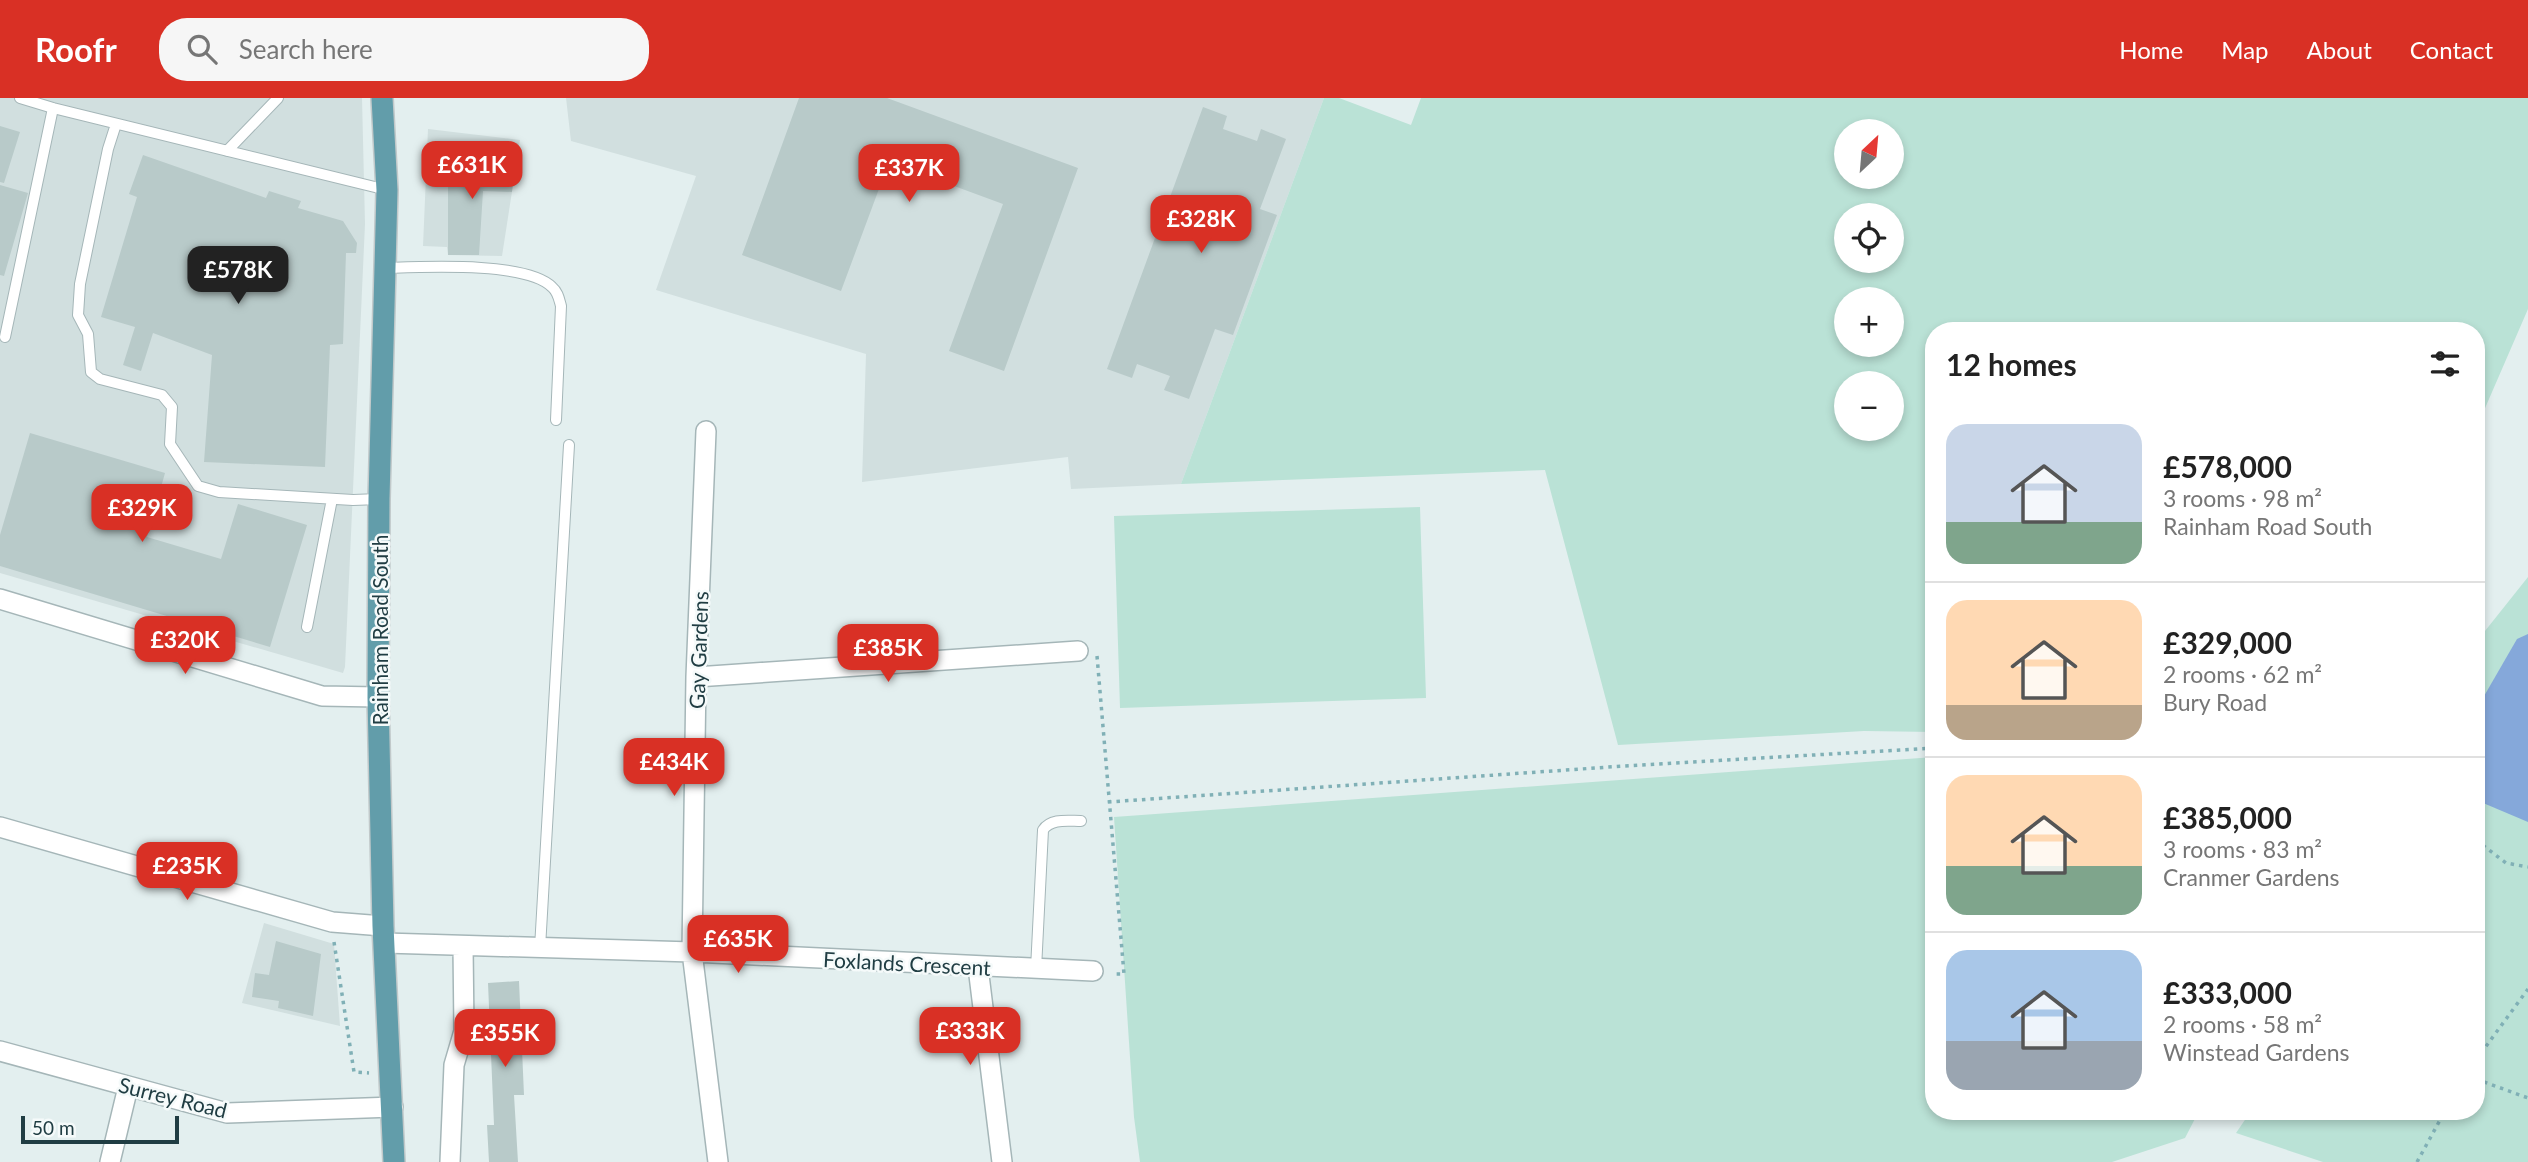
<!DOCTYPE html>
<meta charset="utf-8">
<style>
body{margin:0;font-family:Lato,sans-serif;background:#f6f6f6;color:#222;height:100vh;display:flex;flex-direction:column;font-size:26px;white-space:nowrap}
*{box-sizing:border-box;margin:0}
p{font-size:23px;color:#767676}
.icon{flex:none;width:38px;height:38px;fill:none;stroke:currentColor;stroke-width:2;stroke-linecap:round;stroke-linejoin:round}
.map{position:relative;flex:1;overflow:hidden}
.details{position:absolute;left:1925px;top:224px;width:560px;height:798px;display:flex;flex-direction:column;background:#fff;border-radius:28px;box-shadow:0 4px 10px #0003}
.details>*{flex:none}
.needle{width:46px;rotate:26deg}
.tools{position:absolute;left:1834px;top:21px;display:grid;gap:14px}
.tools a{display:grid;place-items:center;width:70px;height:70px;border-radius:50%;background:#fff;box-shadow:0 4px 10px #0003;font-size:35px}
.scale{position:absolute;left:21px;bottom:18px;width:158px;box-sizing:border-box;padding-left:7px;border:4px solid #203d43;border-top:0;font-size:19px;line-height:24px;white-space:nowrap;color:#203d43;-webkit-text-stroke:5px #f5fafa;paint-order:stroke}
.price{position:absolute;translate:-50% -60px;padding:0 16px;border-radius:14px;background:#d93025;color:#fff;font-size:23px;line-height:46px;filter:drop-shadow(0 2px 4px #0008)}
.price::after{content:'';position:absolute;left:50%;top:42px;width:21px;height:16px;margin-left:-10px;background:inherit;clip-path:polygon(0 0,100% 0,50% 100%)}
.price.selected{background:#222;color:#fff}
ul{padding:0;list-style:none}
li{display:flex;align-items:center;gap:21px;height:175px;padding:0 21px}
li+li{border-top:2px solid #e0e0e0}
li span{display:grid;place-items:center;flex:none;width:196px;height:140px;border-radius:21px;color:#555}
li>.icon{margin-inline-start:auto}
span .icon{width:84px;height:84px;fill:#fffc;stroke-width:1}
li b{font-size:30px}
h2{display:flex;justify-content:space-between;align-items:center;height:84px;padding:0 21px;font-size:30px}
header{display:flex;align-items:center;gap:42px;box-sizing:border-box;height:98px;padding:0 35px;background:#d93025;color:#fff}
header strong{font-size:33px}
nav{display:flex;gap:38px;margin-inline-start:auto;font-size:24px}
.search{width:490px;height:63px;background:#f6f6f6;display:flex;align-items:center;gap:18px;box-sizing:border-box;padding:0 24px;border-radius:28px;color:#767676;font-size:26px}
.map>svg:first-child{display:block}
.built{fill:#d1dfdf}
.green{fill:#bae2d6;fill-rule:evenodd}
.water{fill:#85a8da}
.building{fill:#b8cac9}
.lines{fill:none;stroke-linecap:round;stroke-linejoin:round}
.service-casing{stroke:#a5b6b8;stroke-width:12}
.minor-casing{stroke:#a5b6b8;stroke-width:22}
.primary-casing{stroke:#c1c9ca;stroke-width:24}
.path{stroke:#80b0b6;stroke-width:3.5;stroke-dasharray:3.5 5;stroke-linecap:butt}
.service{stroke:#fff;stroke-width:10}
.minor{stroke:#fff;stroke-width:19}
.primary{stroke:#629daa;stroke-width:21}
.labels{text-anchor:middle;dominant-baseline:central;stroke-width:5;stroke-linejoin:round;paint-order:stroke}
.street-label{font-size:21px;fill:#203d43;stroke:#f5fafa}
</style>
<header>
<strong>Roofr</strong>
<div class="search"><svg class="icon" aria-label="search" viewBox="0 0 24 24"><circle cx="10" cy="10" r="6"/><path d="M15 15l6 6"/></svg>Search here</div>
<nav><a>Home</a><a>Map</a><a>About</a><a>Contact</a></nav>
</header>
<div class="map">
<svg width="2528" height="1064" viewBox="0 0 2528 1064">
<rect width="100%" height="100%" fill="#e3efef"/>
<path class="built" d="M 0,0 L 362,0 L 365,126 L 345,569 L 343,575 L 0,475 Z
M 566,0 L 1324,0 L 1181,386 L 1071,391 L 1068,359 L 862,384 L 866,256 L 656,192 L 696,78 L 571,43 Z
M 428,31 L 520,42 L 502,158 L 448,157 L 447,149 L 423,148 Z
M 264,825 L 334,846 L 340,928 L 242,905 Z"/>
<path class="green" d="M 1324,0 L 1339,0 L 1411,27 L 1421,0 L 2528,0 L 2528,211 L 2476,331 L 2476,233 L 1934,233 L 1934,634 L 1864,633 L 1618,647 L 1545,372 L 1181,386 ZM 1846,33 L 1892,33 L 1892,79 L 1846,79 ZM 1846,117 L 1892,117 L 1892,163 L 1846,163 ZM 1892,201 L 1892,247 L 1846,247 L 1846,201 ZM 1846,285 L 1892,285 L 1892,331 L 1846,331 Z
M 1420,409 L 1426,600 L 1120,610 L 1114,418 Z
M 2528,479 L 2528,1064 L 2323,1064 L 2236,1035 L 2251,1013 L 2476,1013 L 2476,554 L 2485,533 Z
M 1934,659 L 1934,1013 L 2199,1013 L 2185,1040 L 2112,1064 L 1140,1064 L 1134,1019 L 1114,719 Z"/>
<path class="water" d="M 2528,536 L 2528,724 L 2476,702 L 2476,612 L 2517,541 Z"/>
<path class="building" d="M 799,0 L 887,0 L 1078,70 L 1004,273 L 949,253 L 1003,106 L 889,64 L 841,193 L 742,157 Z
M 1203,9 L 1227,18 L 1223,31 L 1257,43 L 1261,31 L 1286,41 L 1260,111 L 1277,117 L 1233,237 L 1215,231 L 1189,301 L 1164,292 L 1170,278 L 1137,266 L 1132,280 L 1107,271 Z
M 0,28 L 20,34 L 4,85 L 0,84 Z
M 143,57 L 266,100 L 269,93 L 301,103 L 298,110 L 343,123 L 357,145 L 356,155 L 346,155 L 343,246 L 330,247 L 325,369 L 204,364 L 212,257 L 153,235 L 141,273 L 123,267 L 135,229 L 101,219 L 137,99 L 129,96 Z
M 448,64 L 509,64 L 510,73 L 514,73 L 512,94 L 483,93 L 479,157 L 448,157 Z
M 0,87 L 28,95 L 4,178 L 0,177 Z
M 30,335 L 165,375 L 147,439 L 221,461 L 238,406 L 307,427 L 270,549 L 0,468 L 0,437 Z
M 276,843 L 321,856 L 313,918 L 278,910 L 279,903 L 252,899 L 255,875 L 269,877 Z
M 519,883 L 524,997 L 514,997 L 518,1064 L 489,1064 L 487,1027 L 494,1027 L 488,885 Z"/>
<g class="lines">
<defs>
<path id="service" d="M 20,0 L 53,10 L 387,92
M 116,26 L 108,51 L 80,186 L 78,217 L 88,236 L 91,274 L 100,281 L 162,297 L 172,309 L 170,346 L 198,388 L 219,394 L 353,402 L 379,401
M 227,53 L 278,0
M 384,170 C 421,169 526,163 552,189 C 558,194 559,201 561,208 L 556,322
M 5,239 L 53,10
M 307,529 L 332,401
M 540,850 L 569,347
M 1036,871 L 1043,732 C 1051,720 1068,723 1081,723"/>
<path id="minor" d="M 706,333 L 696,579 L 692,854 L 718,1064
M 0,501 L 322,598 L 378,599
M 696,579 L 1078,553
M 0,729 L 332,824 L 383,828
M 385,845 L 692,854 L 1093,873
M 978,869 L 1002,1064
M 0,953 L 227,1015 L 393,1009
M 110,1064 L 128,989
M 450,1064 L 454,967 L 464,933 L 463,848"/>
<path id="primary" d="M 382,0 L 387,92 L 379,401 L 378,599 L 383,828 L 394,1064"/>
</defs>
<use href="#service" class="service-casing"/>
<use href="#minor" class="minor-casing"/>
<use href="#primary" class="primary-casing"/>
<path class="path" d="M 1097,558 L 1124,876 L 1112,876
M 1108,704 L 1624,668 L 1934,650
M 2476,742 L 2506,765 L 2528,769
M 334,844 L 354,974 L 369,975
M 2476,962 L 2528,891
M 2476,981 L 2528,1000
M 2417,1064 L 2445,1013"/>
<use href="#service" class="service"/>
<use href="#minor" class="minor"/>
<use href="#primary" class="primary"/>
</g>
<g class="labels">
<g class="street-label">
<text transform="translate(379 532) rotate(-90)">Rainham Road South</text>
<text transform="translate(698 552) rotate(-88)">Gay Gardens</text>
<text transform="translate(907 865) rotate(3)">Foxlands Crescent</text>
<text transform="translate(173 999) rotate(14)">Surrey Road</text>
</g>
</g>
</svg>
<div class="tools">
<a><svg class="needle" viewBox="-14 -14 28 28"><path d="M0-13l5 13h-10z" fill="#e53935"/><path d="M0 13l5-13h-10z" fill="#767676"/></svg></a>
<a><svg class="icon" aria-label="locate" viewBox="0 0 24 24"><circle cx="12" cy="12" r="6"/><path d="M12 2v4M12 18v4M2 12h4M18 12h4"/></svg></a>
<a>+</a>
<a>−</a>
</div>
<div class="scale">50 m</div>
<b class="price" style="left:472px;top:103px">£631K</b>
<b class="price" style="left:909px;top:106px">£337K</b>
<b class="price" style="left:1201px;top:157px">£328K</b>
<b class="price selected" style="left:238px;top:208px">£578K</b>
<b class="price" style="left:142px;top:446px">£329K</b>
<b class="price" style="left:185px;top:578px">£320K</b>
<b class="price" style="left:888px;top:586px">£385K</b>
<b class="price" style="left:674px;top:700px">£434K</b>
<b class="price" style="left:187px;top:804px">£235K</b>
<b class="price" style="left:738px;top:877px">£635K</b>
<b class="price" style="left:970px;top:969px">£333K</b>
<b class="price" style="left:505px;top:971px">£355K</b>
<section class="details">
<h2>12 homes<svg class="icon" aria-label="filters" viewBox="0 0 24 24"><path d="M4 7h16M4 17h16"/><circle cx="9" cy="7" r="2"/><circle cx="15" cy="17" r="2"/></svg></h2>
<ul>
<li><span style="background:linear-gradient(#c9d6e8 70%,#7fa58c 0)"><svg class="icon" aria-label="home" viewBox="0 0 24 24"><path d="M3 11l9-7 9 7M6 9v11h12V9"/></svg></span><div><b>£578,000</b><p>3 rooms · 98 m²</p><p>Rainham Road South</p></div></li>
<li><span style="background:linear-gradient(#ffd9b3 75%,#b9a48a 0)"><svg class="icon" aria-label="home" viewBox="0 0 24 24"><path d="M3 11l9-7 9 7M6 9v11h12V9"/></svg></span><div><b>£329,000</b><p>2 rooms · 62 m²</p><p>Bury Road</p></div></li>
<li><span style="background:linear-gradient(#ffd9b3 65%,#7fa58c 0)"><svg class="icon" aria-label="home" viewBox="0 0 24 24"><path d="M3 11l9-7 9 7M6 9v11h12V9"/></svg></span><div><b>£385,000</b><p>3 rooms · 83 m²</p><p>Cranmer Gardens</p></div></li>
<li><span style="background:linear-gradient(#a9c7e8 65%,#9aa5b1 0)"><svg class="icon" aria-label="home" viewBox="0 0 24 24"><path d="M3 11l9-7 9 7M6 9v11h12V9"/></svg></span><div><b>£333,000</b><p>2 rooms · 58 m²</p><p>Winstead Gardens</p></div></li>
</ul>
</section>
</div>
